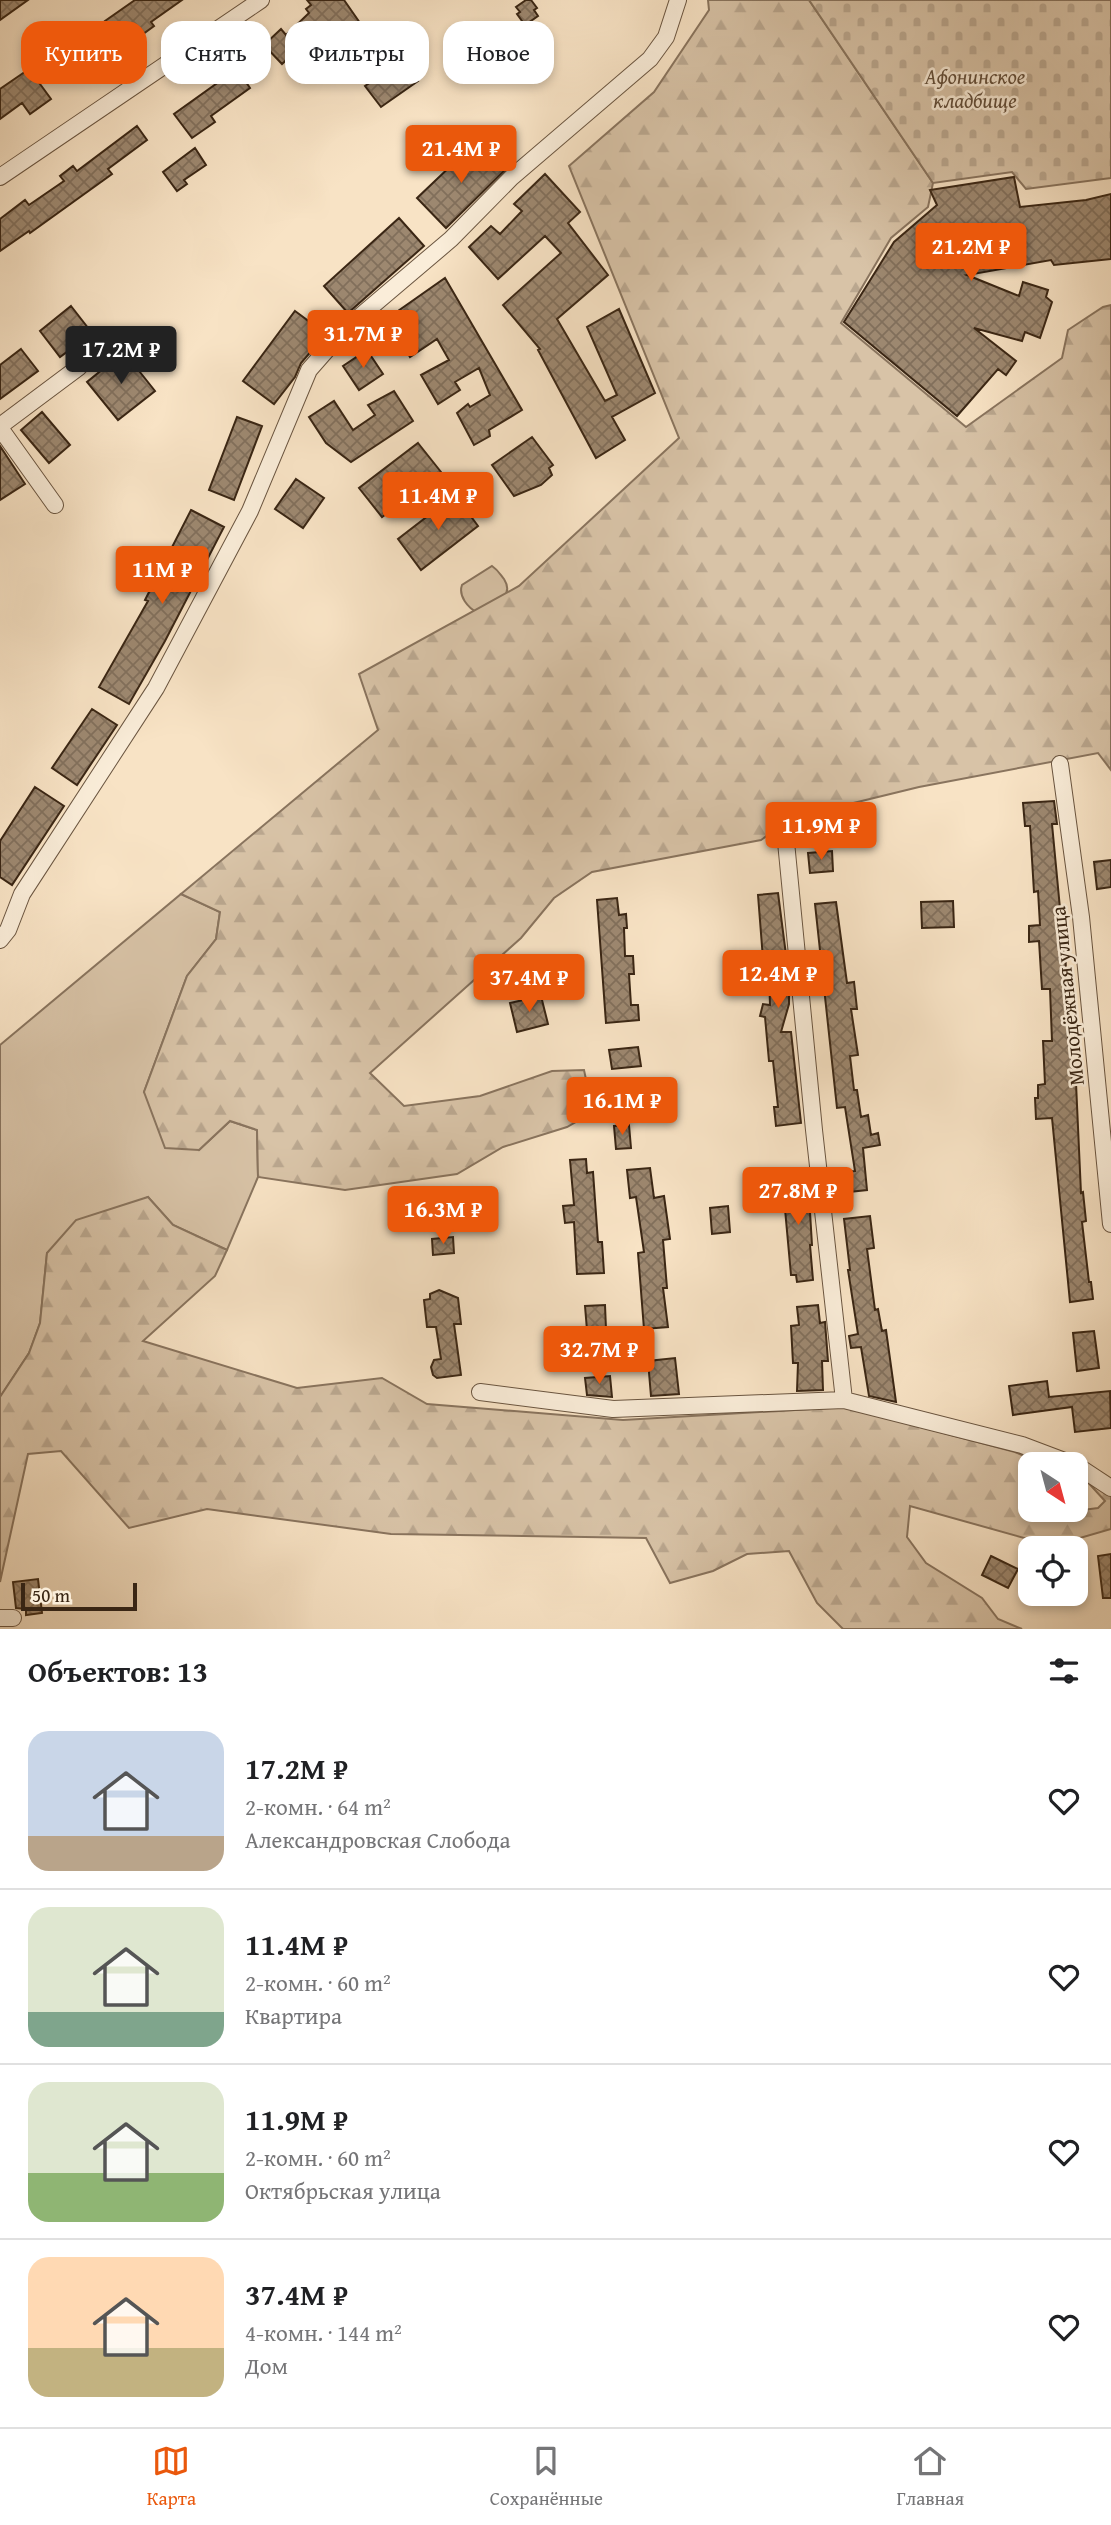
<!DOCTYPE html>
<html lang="ru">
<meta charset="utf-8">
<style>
body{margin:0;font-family:"Gentium Book Plus",serif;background:#f2f2f2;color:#202124;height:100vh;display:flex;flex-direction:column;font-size:26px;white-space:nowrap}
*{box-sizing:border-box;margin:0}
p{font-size:23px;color:#757577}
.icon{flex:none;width:38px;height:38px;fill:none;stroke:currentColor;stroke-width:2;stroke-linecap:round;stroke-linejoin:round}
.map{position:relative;height:1629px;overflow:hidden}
.drawer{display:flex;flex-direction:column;background:#fff;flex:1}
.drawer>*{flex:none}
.top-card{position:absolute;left:21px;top:21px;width:700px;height:63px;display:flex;gap:14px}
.needle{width:46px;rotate:144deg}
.fabs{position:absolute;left:1018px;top:1452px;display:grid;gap:14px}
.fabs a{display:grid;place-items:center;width:70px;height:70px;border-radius:14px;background:#fff;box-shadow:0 4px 10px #0003;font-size:35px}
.scale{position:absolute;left:21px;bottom:18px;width:116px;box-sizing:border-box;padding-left:7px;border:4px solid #3a2614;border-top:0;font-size:19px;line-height:24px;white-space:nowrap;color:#3a2614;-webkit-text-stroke:5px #faedd9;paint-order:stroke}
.price{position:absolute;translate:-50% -60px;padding:0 16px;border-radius:7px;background:#ea580c;color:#fff;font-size:23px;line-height:46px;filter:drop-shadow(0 2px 4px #0008)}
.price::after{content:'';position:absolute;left:50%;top:42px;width:21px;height:16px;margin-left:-10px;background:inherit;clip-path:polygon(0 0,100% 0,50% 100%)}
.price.active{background:#222;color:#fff}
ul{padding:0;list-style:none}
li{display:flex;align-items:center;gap:21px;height:175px;padding:0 28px}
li+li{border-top:2px solid #e0e0e0}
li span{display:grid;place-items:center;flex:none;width:196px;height:140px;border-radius:21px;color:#555}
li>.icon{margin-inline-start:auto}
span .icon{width:84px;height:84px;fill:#fffc;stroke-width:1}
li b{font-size:30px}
h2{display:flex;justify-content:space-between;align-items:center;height:84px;padding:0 28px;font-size:30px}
.pill{padding:0 24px;border-radius:21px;background:#fff;box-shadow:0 4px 10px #0003;font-size:24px;line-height:63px}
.pill.active{background:#ea580c;color:#fff}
.tab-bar{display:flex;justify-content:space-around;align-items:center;height:98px;border-top:2px solid #e0e0e0;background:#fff;font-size:19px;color:#757577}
.tab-bar a{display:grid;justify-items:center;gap:4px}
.tab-bar .active{color:#ea580c}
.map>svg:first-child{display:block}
.green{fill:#d8c3a7;stroke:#89745e;stroke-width:2}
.forest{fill:url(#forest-firs);stroke:#89745e;stroke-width:2}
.cemetery{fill:url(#cemetery-stones);stroke:#89745e;stroke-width:2}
.building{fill:url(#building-cross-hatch);stroke:#3a2614;stroke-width:2}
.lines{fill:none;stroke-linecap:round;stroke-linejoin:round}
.minor-casing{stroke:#6a5540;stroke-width:18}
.minor{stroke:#faedd9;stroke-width:16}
.labels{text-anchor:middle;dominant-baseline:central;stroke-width:5;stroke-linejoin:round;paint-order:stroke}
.park-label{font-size:21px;font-style:italic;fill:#624d39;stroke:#faedd9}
.street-label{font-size:21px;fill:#3a2614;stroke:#faedd9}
</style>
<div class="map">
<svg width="1111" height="1629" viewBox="0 0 1111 1629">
<defs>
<pattern id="forest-firs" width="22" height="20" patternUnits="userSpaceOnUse" patternTransform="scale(1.75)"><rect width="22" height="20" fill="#d8c3a7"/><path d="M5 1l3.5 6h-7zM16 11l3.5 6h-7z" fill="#baa78f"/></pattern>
<pattern id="cemetery-stones" width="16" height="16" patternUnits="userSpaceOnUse" patternTransform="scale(1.75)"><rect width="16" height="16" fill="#d8c3a7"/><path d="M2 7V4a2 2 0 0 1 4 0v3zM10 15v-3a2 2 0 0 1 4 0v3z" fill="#baa78f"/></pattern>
<pattern id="building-cross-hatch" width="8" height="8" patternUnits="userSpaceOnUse" patternTransform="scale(1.75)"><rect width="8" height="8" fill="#9d8870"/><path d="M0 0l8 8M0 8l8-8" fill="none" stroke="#816f5b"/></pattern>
</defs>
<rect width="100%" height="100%" fill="#f8e3c5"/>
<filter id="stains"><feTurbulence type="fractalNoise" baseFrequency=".00286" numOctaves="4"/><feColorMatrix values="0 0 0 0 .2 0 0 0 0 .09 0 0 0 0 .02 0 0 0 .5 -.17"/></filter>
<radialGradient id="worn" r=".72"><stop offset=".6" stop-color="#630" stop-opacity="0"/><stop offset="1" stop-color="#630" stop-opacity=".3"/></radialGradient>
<path class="green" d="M 492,566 C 498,570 500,574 504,579 C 516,598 492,605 478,613 C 468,608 458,596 462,585 Z
M 181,894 L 220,912 L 216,939 L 187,976 L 144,1092 L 199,1150 L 230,1121 L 257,1130 L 258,1177 L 227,1250 L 173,1225 L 148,1197 L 47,1253 L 40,1323 L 29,1353 L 0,1397 L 0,1045 Z"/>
<path class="forest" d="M 708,0 L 809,0 L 933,183 L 928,207 L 891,238 L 841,323 L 966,427 L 1062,358 L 1068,330 L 1103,307 L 1111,305 L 1111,770 L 1098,753 L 919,787 L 792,818 L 761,840 L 592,872 L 554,898 L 521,938 L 370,1073 L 404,1106 L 480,1096 L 552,1071 L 584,1070 L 593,1112 L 567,1127 L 503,1147 L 457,1174 L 345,1190 L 258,1177 L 257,1130 L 230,1121 L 199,1150 L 165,1148 L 144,1092 L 187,976 L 216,939 L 220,912 L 181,894 L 378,730 L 359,674 L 519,586 L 679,438 L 569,166 L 654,92 L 709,10 Z
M 148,1197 L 173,1225 L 227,1250 L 215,1276 L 143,1341 L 297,1388 L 382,1378 L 427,1404 L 623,1420 L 846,1407 L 1015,1452 L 1044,1465 L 1031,1465 L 1031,1510 L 1076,1510 L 1076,1493 L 1083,1510 L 1098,1508 L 1105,1501 L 1084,1478 L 1111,1495 L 1111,1529 L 1073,1540 L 1042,1543 L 910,1506 L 907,1537 L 926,1563 L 982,1598 L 998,1619 L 1022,1629 L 843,1629 L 817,1603 L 789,1551 L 747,1554 L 713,1571 L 670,1583 L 646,1538 L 391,1534 L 207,1509 L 129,1528 L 61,1451 L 28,1454 L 0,1582 L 0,1397 L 29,1353 L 40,1323 L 47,1253 L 76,1220 Z"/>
<path class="cemetery" d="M 809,0 L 1111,0 L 1111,178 L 1026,189 L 1012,172 L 933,183 Z"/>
<path class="building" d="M 0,0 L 28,0 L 0,20 Z
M 135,0 L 182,0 L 151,22 L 154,26 L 124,48 L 105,21 Z
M 307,0 L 344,0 L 360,23 L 354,27 L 352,39 L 340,48 L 332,46 L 320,29 L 282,64 L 264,45 L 281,29 L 286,35 L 309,13 L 306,9 L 311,5 Z
M 526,0 L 531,0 L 537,8 L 534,10 L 538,16 L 525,25 L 517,14 L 520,12 L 516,7 Z
M 81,39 L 100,66 L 88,74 L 86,72 L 73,81 L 56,57 Z
M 403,61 L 418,81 L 381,107 L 365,86 Z
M 29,69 L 51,99 L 30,114 L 22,103 L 0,119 L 0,89 Z
M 237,69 L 250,88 L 211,116 L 215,122 L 192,138 L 174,114 Z
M 137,126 L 147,140 L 108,169 L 112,174 L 30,233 L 29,231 L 0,251 L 0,219 L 25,200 L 29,205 L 64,181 L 60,176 L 73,166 L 77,171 Z
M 476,142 L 504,171 L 446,228 L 417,198 Z
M 195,148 L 206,165 L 184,180 L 187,184 L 177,191 L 163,172 Z
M 545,174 L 580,212 L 568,223 L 608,275 L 557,319 L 605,401 L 617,395 L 587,327 L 619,309 L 655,393 L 612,417 L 625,440 L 596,458 L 538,350 L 540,349 L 503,305 L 561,253 L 545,236 L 498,279 L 469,247 L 491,226 L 500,234 L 522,211 L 514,204 Z
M 1014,177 L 1020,207 L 1086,200 L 1111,194 L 1111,259 L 1054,265 L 1051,260 L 967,275 L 1019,296 L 1023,282 L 1048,290 L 1046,297 L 1052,302 L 1040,338 L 1025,332 L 1022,341 L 974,328 L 1016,361 L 1006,375 L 998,369 L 957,416 L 844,322 L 894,242 L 937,205 L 930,190 Z
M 399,218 L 424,246 L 348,313 L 324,286 Z
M 445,278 L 522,410 L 489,430 L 490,436 L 474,445 L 457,413 L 468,404 L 470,407 L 490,395 L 479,368 L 455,382 L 460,390 L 438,404 L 421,375 L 449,360 L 437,339 L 410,357 L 388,318 Z
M 71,306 L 92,333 L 60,357 L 40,331 Z
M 295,311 L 326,334 L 301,363 L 295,377 L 274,404 L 243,381 Z
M 21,349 L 38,371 L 0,399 L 0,365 Z
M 367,350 L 383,374 L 359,390 L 343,366 Z
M 124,352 L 155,391 L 118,420 L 87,382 Z
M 394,391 L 413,421 L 351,462 L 326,443 L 309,417 L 334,401 L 353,430 L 375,415 L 368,405 Z
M 42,412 L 70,445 L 49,463 L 21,430 Z
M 237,417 L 262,426 L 234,500 L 209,490 Z
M 532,437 L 553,465 L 549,468 L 552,475 L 541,485 L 514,496 L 492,465 Z
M 418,443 L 441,472 L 382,517 L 359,488 Z
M 0,446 L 25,484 L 0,500 Z
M 296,479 L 324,498 L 303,528 L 275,509 Z
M 455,495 L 478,526 L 421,570 L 398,539 Z
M 191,510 L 224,527 L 165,641 L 129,704 L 99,687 L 148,601 L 145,600 Z
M 92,709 L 117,725 L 77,785 L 52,768 Z
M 35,787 L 64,806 L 12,885 L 0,877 L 0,841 Z
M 1054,801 L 1057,824 L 1052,824 L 1063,940 L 1065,940 L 1068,1040 L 1071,1040 L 1072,1083 L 1076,1083 L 1081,1193 L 1083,1192 L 1086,1221 L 1082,1222 L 1089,1282 L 1091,1282 L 1093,1299 L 1070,1302 L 1052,1118 L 1036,1119 L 1035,1098 L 1038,1098 L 1038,1085 L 1045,1084 L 1043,1041 L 1052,1041 L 1050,989 L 1042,989 L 1039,941 L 1029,942 L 1029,926 L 1040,925 L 1038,891 L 1034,892 L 1030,826 L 1025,826 L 1023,803 Z
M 832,851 L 833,871 L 810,873 L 808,853 Z
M 1111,860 L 1111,887 L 1097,889 L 1094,862 Z
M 778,893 L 789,978 L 789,1004 L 781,1032 L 791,1032 L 801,1123 L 776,1126 L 774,1107 L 778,1107 L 773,1061 L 769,1061 L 765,1017 L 760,1016 L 763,1004 L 770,1005 L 769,973 L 754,970 L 756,958 L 763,959 L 758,895 Z
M 617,898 L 619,915 L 626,914 L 627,928 L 624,928 L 625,956 L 633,956 L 634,974 L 629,974 L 631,1005 L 638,1005 L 639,1020 L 606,1023 L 597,900 Z
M 953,901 L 954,927 L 922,928 L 921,902 Z
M 836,902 L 847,983 L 854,982 L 857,1009 L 851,1009 L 858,1055 L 850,1056 L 854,1090 L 857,1090 L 861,1117 L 868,1115 L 871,1135 L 878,1133 L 880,1145 L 863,1148 L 867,1190 L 840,1193 L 837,1172 L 855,1171 L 845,1107 L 837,1108 L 815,904 Z
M 541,996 L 548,1024 L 517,1032 L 510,1003 Z
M 638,1047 L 641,1066 L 612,1069 L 609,1050 Z
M 629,1125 L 631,1148 L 616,1149 L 614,1126 Z
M 586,1159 L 587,1173 L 593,1172 L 598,1242 L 602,1242 L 604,1273 L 577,1274 L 574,1222 L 565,1223 L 563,1206 L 574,1205 L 570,1160 Z
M 650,1168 L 654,1198 L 664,1196 L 670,1239 L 663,1240 L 667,1288 L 663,1288 L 668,1327 L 644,1329 L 638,1253 L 644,1252 L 636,1197 L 630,1198 L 627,1170 Z
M 803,1174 L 807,1212 L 810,1212 L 812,1245 L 810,1245 L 813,1280 L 797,1282 L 796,1275 L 791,1275 L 782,1176 Z
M 728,1206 L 730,1232 L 712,1234 L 710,1208 Z
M 870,1216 L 874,1248 L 867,1249 L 875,1310 L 878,1309 L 882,1331 L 886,1330 L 896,1402 L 869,1396 L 861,1347 L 851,1348 L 849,1336 L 858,1334 L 848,1270 L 850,1270 L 844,1219 Z
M 453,1237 L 454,1253 L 433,1255 L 432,1239 Z
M 439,1290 L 458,1298 L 461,1324 L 454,1324 L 461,1375 L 437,1378 L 433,1375 L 431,1367 L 434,1360 L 441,1359 L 436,1327 L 427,1327 L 424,1300 L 430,1299 L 430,1294 Z
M 605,1305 L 606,1329 L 587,1330 L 585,1306 Z
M 818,1305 L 820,1323 L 825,1322 L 828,1361 L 822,1361 L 823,1390 L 797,1391 L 798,1363 L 793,1363 L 791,1326 L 799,1325 L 797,1307 Z
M 1094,1331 L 1099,1368 L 1077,1371 L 1073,1333 Z
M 675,1358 L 679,1394 L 651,1396 L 648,1361 Z
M 610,1376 L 612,1397 L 587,1395 L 585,1378 Z
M 1047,1381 L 1049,1397 L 1110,1391 L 1111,1428 L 1075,1432 L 1072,1407 L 1013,1415 L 1009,1386 Z
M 1111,1554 L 1111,1598 L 1103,1598 L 1098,1556 Z
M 991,1556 L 1018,1569 L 1008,1588 L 982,1575 Z
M 38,1579 L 42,1613 L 26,1615 L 26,1609 L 16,1608 L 13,1582 Z"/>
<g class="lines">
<defs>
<path id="minor" d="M 0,177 L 261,0
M 0,426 L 79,367
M 0,428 L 55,505
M 1060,764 L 1081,917 L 1111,1224
M 786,842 L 814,1130 L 844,1400
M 0,940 L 8,930 L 22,894 L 156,688 L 250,511 L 309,370 L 345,329 L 451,239 L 511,178 L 650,59 L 666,37 L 678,0
M 480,1392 L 613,1409 L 844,1400 L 1022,1445 L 1075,1465
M 1076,1465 L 1111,1488
M 0,1618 L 13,1618"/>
</defs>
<use href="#minor" class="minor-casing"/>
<use href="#minor" class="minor"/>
</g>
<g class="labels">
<g class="park-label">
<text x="975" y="76">Афонинское<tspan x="975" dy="24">кладбище</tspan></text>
</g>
<g class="street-label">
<text transform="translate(1067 996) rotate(-96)">Молодёжная улица</text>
</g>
</g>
<rect width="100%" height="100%" filter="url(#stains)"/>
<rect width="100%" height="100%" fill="url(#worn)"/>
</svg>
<div class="fabs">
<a><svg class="needle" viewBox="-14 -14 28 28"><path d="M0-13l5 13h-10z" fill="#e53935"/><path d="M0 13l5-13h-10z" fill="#757577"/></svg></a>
<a><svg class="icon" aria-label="locate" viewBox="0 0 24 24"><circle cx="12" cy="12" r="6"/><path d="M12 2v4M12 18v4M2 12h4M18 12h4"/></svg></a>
</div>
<div class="scale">50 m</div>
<b class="price" style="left:461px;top:185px">21.4M ₽</b>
<b class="price" style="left:971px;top:283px">21.2M ₽</b>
<b class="price" style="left:363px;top:370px">31.7M ₽</b>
<b class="price active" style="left:121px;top:386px">17.2M ₽</b>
<b class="price" style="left:438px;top:532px">11.4M ₽</b>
<b class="price" style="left:162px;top:606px">11M ₽</b>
<b class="price" style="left:821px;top:862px">11.9M ₽</b>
<b class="price" style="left:778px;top:1010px">12.4M ₽</b>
<b class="price" style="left:529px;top:1014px">37.4M ₽</b>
<b class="price" style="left:622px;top:1137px">16.1M ₽</b>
<b class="price" style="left:798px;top:1227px">27.8M ₽</b>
<b class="price" style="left:443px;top:1246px">16.3M ₽</b>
<b class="price" style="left:599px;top:1386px">32.7M ₽</b>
<div class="top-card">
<a class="pill active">Купить</a>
<a class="pill">Снять</a>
<a class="pill">Фильтры</a>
<a class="pill">Новое</a>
</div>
</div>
<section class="drawer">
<h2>Объектов: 13<svg class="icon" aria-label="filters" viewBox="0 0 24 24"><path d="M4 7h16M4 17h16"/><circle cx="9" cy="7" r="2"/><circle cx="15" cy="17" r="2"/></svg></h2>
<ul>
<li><span style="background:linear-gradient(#c9d6e8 75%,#b9a48a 0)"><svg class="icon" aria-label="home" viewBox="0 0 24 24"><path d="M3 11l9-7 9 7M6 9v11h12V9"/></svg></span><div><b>17.2M ₽</b><p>2-комн. · 64 m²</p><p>Александровская Слобода</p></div><svg class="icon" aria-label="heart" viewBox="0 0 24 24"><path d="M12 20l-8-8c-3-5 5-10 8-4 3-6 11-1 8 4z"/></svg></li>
<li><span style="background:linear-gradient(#dfe7d0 75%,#7fa58c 0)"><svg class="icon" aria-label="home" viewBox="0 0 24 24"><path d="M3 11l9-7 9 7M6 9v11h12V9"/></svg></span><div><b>11.4M ₽</b><p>2-комн. · 60 m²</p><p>Квартира</p></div><svg class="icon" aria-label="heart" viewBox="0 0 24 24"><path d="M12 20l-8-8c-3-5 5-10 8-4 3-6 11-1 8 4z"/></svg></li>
<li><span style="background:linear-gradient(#dfe7d0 65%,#8fb573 0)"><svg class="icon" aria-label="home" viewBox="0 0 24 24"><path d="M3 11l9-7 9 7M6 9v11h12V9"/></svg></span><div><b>11.9M ₽</b><p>2-комн. · 60 m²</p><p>Октябрьская улица</p></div><svg class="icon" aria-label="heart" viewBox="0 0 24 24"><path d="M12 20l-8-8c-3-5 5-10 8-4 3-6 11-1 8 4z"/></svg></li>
<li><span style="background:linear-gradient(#ffd9b3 65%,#c2b280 0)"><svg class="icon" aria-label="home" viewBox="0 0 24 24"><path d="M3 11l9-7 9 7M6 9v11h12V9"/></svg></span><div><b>37.4M ₽</b><p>4-комн. · 144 m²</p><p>Дом</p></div><svg class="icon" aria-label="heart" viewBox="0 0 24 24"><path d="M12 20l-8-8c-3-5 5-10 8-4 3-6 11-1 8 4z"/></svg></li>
</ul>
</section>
<nav class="tab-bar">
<a class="active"><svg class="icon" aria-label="map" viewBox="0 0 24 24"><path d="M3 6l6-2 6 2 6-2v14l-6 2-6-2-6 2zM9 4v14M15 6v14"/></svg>Карта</a>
<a><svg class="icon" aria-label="saved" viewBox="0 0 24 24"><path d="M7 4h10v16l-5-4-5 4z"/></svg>Сохранённые</a>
<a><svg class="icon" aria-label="home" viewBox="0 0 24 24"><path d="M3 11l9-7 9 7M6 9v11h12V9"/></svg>Главная</a>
</nav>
